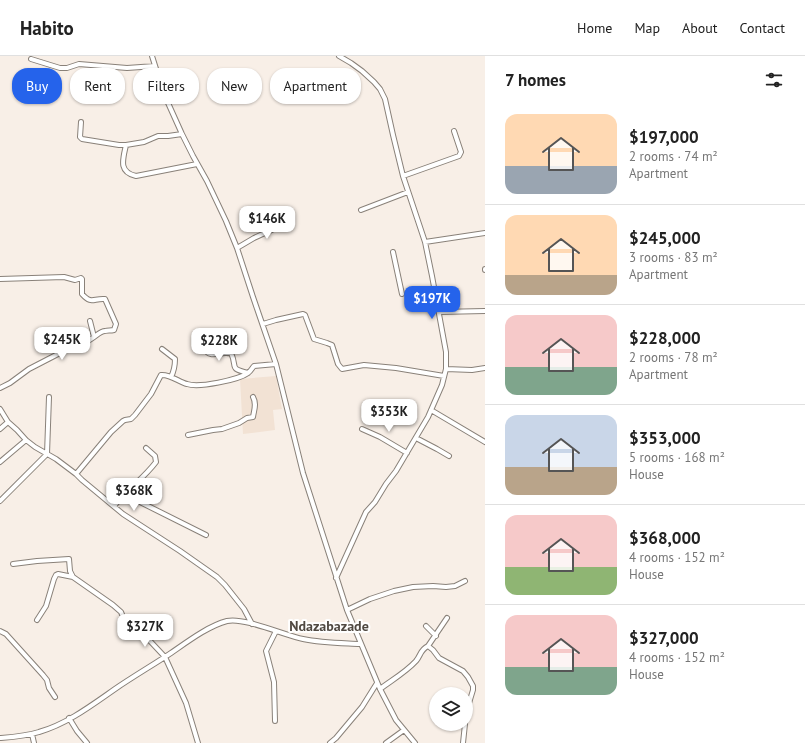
<!DOCTYPE html>
<meta charset="utf-8">
<style>
body{margin:0;font-family:"PT Sans",sans-serif;background:#f6f6f6;color:#222;height:100vh;display:flex;flex-direction:column;font-size:15px;white-space:nowrap}
*{box-sizing:border-box;margin:0}
p{font-size:13px;color:#767676}
.icon{flex:none;width:22px;height:22px;fill:none;stroke:currentColor;stroke-width:2;stroke-linecap:round;stroke-linejoin:round}
.map{position:relative;flex:1;overflow:hidden}
.details{display:flex;flex-direction:column;background:#fff;width:320px}
.details>*{flex:none}
.hud{position:absolute;left:12px;top:12px;width:380px;height:36px;display:flex;gap:8px}
.fabs{position:absolute;left:429px;top:631px;display:grid;gap:8px}
.fabs a{display:grid;place-items:center;width:44px;height:44px;border-radius:50%;background:#fff;box-shadow:0 1px 3px #0004;font-size:20px}
.price{position:absolute;translate:-50% -34px;padding:0 9px;border-radius:8px;background:#fff;color:#222;font-size:13px;line-height:26px;filter:drop-shadow(0 1px 2px #0008)}
.price::after{content:'';position:absolute;left:50%;top:24px;width:12px;height:9px;margin-left:-6px;background:inherit;clip-path:polygon(0 0,100% 0,50% 100%)}
.price.current{background:#2563eb;color:#fff}
ul{padding:0;list-style:none}
li{display:flex;align-items:center;gap:12px;height:100px;padding:0 20px}
li+li{border-top:1px solid #e0e0e0}
li span{display:grid;place-items:center;flex:none;width:112px;height:80px;border-radius:12px;color:#555}
li>.icon{margin-inline-start:auto}
span .icon{width:48px;height:48px;fill:#fffc;stroke-width:1}
li b{font-size:17px}
h2{display:flex;justify-content:space-between;align-items:center;height:48px;padding:0 20px;font-size:17px}
.tag{padding:0 14px;border-radius:16px;background:#fff;box-shadow:0 1px 3px #0004;font-size:14px;line-height:36px}
.tag.current{background:#2563eb;color:#fff}
header{display:flex;align-items:center;gap:24px;box-sizing:border-box;height:56px;padding:0 20px;background:#fff;border-bottom:1px solid #e0e0e0}
header strong{font-size:19px}
nav{display:flex;gap:22px;margin-inline-start:auto;font-size:14px}
main{display:flex;flex:1;min-height:0}
.map>svg:first-child{display:block}
.built{fill:#f2e2d4}
.lines{fill:none;stroke-linecap:round;stroke-linejoin:round}
.street-casing{stroke:#898179;stroke-width:6}
.street{stroke:#fff;stroke-width:4}
.labels{text-anchor:middle;dominant-baseline:central;stroke-width:4;stroke-linejoin:round;paint-order:stroke}
.quarter-label{font-size:14px;font-weight:bold;fill:#4f4841;stroke:#fff}
</style>
<header>
<strong>Habito</strong>
<nav><a>Home</a><a>Map</a><a>About</a><a>Contact</a></nav>
</header>
<main>
<div class="map">
<svg width="485" height="687" viewBox="0 0 485 687">
<rect width="100%" height="100%" fill="#f8efe7"/>
<path class="built" d="M 276,320 L 282,353 L 273,354 L 275,374 L 243,378 L 240,323 Z"/>
<g class="lines">
<defs>
<path id="street" d="M 152,0 L 164,38 L 182,78 L 193,100 L 207,125 L 226,165 L 237,192 L 253,241 L 276,308 L 303,417 L 347,554 L 380,633 L 396,664 L 415,687
M 31,3 L 60,12 L 67,12 L 79,8 L 127,12 L 155,10
M 81,66 L 80,81 L 82,83 L 119,89 L 126,89
M 182,78 L 168,80 L 158,80 L 144,86 L 126,89 C 123,103 118,116 136,120 L 197,108
M 403,120 L 459,100 L 461,96 L 454,75
M 361,154 L 408,136
M 425,186 L 485,177
M 237,192 L 254,182 L 291,165
M 393,196 L 402,238
M 485,213 L 485,214
M 0,223 L 64,221 L 75,224 L 81,222 L 82,223 L 82,238 C 92,249 93,242 105,243 L 116,268 L 114,274 C 110,275 108,274 105,275 C 101,275 97,279 94,281
M 439,256 L 485,255
M 263,268 L 276,264 L 303,258 L 305,259 L 314,283 L 327,287 L 332,289 L 338,308 L 342,313 L 364,309 L 396,312 L 444,320
M 200,278 C 205,282 204,286 205,292 C 208,304 222,295 231,297 C 238,312 228,312 248,317
M 162,293 L 175,303 C 175,310 174,315 171,321
M 228,297 L 238,288
M 446,313 L 472,314 L 485,312
M 0,332 L 10,327 L 29,313 L 58,298 L 66,292 L 88,285 L 94,281 L 90,265
M 0,353 L 8,366 L 17,374 L 26,384 L 35,391 L 56,403 L 76,418 L 82,424 L 123,458 L 180,495 L 217,521 L 225,529 L 244,553 L 252,568
M 431,354 L 485,386
M 0,373 L 8,366
M 362,373 L 380,381 L 407,397
M 188,379 L 213,374 L 222,373 L 239,367 L 247,362 L 253,361 C 254,354 257,348 253,341
M 416,382 L 437,393 L 449,400
M 0,406 L 26,384
M 76,418 L 111,376 L 123,365 L 125,364 L 131,363 L 135,359 L 151,338 L 161,319 C 170,318 179,326 187,328 C 199,332 238,324 248,317 C 251,315 252,312 254,310 L 276,308
M 123,439 L 136,444 L 206,479
M 0,445 L 47,398 L 49,341
M 114,450 C 127,434 144,422 156,406 L 155,400 L 146,392
M 13,508 L 37,505 L 69,503 L 70,515 L 73,521
M 336,522 L 366,456 L 375,446 L 386,428 L 396,415 L 428,361 L 442,329 L 446,313 L 446,296 L 432,220 L 425,186 L 403,120 L 393,79 L 385,43 L 380,33 L 374,26 L 362,15 L 351,7 L 339,0
M 347,554 L 370,543 L 394,535 L 413,531 L 433,530 L 446,531 L 455,530 L 465,525
M 37,564 L 46,550 L 54,523 L 56,519 L 58,518 L 73,521 L 113,549 L 121,556 L 126,568 L 150,585 L 165,601 L 186,647 L 198,687
M 426,570 L 436,580
M 0,575 L 6,578 L 43,619 L 47,624 L 49,632 L 55,641
M 428,590 L 447,562
M 380,633 C 392,624 406,616 416,605 C 421,599 420,594 428,590 L 433,594 L 439,602 L 463,615 L 468,621 L 473,630 L 473,634 L 466,657
M 69,662 L 77,675 L 87,687
M 275,665 L 274,626 L 266,595 L 276,575
M 32,678 L 34,687
M 0,682 C 13,681 27,680 39,676 C 67,668 92,649 115,633 C 134,620 153,609 171,597 C 187,586 208,570 227,565 C 244,561 284,579 303,583 C 322,587 341,587 360,588
M 330,687 L 336,682 L 362,651 L 377,627
M 386,687 L 404,674
M 463,687 L 465,668"/>
</defs>
<use href="#street" class="street-casing"/>
<use href="#street" class="street"/>
</g>
<g class="labels">
<g class="quarter-label">
<text x="329" y="570">Ndazabazade</text>
</g>
</g>
</svg>
<div class="fabs">
<a><svg class="icon" aria-label="layers" viewBox="0 0 24 24"><path d="M12 4l9 5-9 5-9-5zM3 14l9 5 9-5"/></svg></a>
</div>
<b class="price" style="left:267px;top:184px">$146K</b>
<b class="price current" style="left:432px;top:264px">$197K</b>
<b class="price" style="left:62px;top:305px">$245K</b>
<b class="price" style="left:219px;top:306px">$228K</b>
<b class="price" style="left:389px;top:377px">$353K</b>
<b class="price" style="left:134px;top:456px">$368K</b>
<b class="price" style="left:145px;top:592px">$327K</b>
<div class="hud">
<a class="tag current">Buy</a>
<a class="tag">Rent</a>
<a class="tag">Filters</a>
<a class="tag">New</a>
<a class="tag">Apartment</a>
</div>
</div>
<section class="details">
<h2>7 homes<svg class="icon" aria-label="filters" viewBox="0 0 24 24"><path d="M4 7h16M4 17h16"/><circle cx="9" cy="7" r="2"/><circle cx="15" cy="17" r="2"/></svg></h2>
<ul>
<li><span style="background:linear-gradient(#ffd9b3 65%,#9aa5b1 0)"><svg class="icon" aria-label="home" viewBox="0 0 24 24"><path d="M3 11l9-7 9 7M6 9v11h12V9"/></svg></span><div><b>$197,000</b><p>2 rooms · 74 m²</p><p>Apartment</p></div></li>
<li><span style="background:linear-gradient(#ffd9b3 75%,#b9a48a 0)"><svg class="icon" aria-label="home" viewBox="0 0 24 24"><path d="M3 11l9-7 9 7M6 9v11h12V9"/></svg></span><div><b>$245,000</b><p>3 rooms · 83 m²</p><p>Apartment</p></div></li>
<li><span style="background:linear-gradient(#f6c9c9 65%,#7fa58c 0)"><svg class="icon" aria-label="home" viewBox="0 0 24 24"><path d="M3 11l9-7 9 7M6 9v11h12V9"/></svg></span><div><b>$228,000</b><p>2 rooms · 78 m²</p><p>Apartment</p></div></li>
<li><span style="background:linear-gradient(#c9d6e8 65%,#b9a48a 0)"><svg class="icon" aria-label="home" viewBox="0 0 24 24"><path d="M3 11l9-7 9 7M6 9v11h12V9"/></svg></span><div><b>$353,000</b><p>5 rooms · 168 m²</p><p>House</p></div></li>
<li><span style="background:linear-gradient(#f6c9c9 65%,#8fb573 0)"><svg class="icon" aria-label="home" viewBox="0 0 24 24"><path d="M3 11l9-7 9 7M6 9v11h12V9"/></svg></span><div><b>$368,000</b><p>4 rooms · 152 m²</p><p>House</p></div></li>
<li><span style="background:linear-gradient(#f6c9c9 65%,#7fa58c 0)"><svg class="icon" aria-label="home" viewBox="0 0 24 24"><path d="M3 11l9-7 9 7M6 9v11h12V9"/></svg></span><div><b>$327,000</b><p>4 rooms · 152 m²</p><p>House</p></div></li>
</ul>
</section>
</main>
